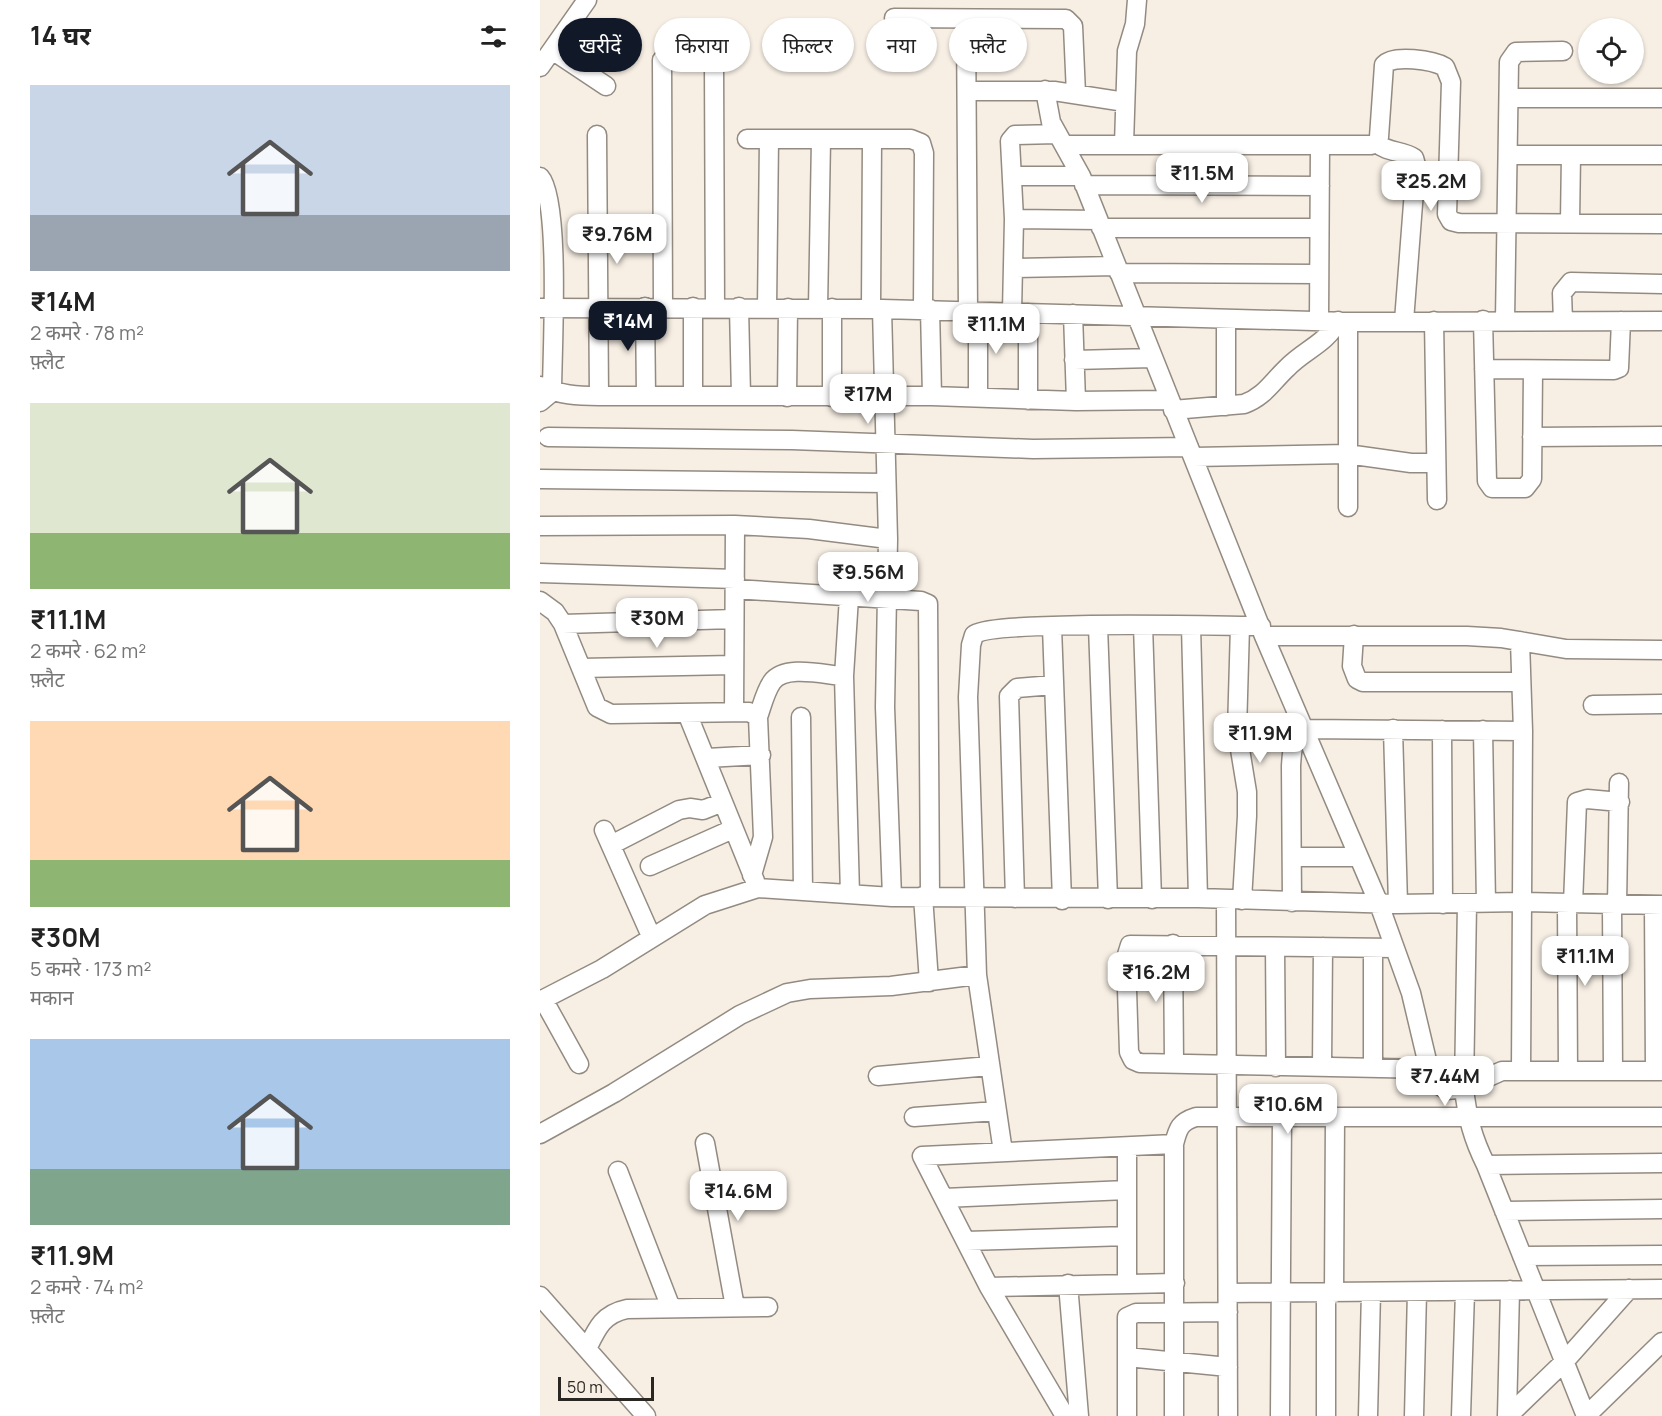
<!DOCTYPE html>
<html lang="hi">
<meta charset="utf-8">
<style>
body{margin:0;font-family:Manrope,"Noto Sans Devanagari",sans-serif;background:#f2f2f2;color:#222;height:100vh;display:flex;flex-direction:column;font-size:22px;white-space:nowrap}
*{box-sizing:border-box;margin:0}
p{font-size:20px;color:#767676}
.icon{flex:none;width:33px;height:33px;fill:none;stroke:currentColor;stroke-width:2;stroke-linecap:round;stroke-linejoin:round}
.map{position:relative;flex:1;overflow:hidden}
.side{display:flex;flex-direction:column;background:#fff;width:540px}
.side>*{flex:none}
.hud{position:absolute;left:18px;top:18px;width:570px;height:54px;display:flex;gap:12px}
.tools{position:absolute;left:1038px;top:18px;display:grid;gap:12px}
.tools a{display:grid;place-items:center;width:66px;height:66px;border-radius:50%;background:#fff;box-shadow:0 2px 4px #0004;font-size:30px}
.scale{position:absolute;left:18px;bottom:15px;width:96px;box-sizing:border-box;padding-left:6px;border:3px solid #2a2723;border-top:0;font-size:16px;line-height:21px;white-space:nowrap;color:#2a2723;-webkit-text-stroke:4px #f7efe4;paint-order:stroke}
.price{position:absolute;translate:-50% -51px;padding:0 14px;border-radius:12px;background:#fff;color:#222;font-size:20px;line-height:39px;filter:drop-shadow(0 2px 3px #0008)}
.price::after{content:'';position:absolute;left:50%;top:36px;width:18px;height:14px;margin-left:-9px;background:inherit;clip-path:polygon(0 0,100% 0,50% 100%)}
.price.active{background:#111827;color:#fff}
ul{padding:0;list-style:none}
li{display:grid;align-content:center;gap:12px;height:318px;padding:0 30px}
li span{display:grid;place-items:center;height:186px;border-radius:0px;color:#555}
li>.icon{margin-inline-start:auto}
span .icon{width:108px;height:108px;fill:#fffc;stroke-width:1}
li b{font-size:26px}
h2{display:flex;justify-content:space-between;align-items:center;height:72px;padding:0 30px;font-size:26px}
.tag{padding:0 21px;border-radius:27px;background:#fff;box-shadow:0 2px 4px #0004;font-size:21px;line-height:54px}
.tag.active{background:#111827;color:#fff}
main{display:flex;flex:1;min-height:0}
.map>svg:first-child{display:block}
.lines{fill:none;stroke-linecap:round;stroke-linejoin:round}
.minor-casing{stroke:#938b81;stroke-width:21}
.minor{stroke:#fff;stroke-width:18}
</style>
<main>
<section class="side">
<h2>14 घर<svg class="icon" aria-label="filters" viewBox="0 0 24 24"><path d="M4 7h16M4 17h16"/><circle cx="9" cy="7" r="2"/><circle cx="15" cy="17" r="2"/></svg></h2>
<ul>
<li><span style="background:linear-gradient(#c9d6e8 70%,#9aa5b1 0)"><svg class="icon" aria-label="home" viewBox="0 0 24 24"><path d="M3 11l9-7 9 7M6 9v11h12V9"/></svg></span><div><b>₹14M</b><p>2 कमरे · 78 m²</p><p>फ़्लैट</p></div></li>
<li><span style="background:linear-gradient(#dfe7d0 70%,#8fb573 0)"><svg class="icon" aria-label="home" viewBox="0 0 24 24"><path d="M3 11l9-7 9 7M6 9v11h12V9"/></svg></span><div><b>₹11.1M</b><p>2 कमरे · 62 m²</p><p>फ़्लैट</p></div></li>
<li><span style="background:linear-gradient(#ffd9b3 75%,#8fb573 0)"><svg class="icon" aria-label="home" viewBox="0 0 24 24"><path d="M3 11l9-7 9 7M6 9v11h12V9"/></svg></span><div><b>₹30M</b><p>5 कमरे · 173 m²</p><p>मकान</p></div></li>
<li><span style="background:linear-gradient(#a9c7e8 70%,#7fa58c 0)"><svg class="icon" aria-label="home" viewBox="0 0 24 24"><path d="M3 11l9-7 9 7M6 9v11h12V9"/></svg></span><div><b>₹11.9M</b><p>2 कमरे · 74 m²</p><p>फ़्लैट</p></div></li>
</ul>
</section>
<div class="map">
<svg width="1122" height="1416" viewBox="0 0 1122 1416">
<rect width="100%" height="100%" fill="#f7efe4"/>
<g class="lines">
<defs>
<path id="minor" d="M 354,18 L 526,19 L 533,26 L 536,94
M 426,20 L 428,311
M 12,50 L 66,86
M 122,60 L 123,307
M 174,64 L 175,307
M 0,67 L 47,0
M 505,90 L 511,122 L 541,176 L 724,636 L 839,904 L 871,993 L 889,1069 L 899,1085 L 907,1090 L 924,1088 L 962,1071 L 1122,1071
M 427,91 L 514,91 L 585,102
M 969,98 L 1122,98
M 57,135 L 59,396
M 207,139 L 371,139 L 381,143 L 384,153 L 383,309
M 837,143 C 847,153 863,150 874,158 L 876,165 L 864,321
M 584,144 L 587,51 L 595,24 L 597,0
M 526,145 L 831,145 L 837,143 L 839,137 L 844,65 C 853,54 893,60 905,67 L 911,82 L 907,214 L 911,221 L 919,223 L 1122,224
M 968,155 L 1122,155
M 473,176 L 541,176
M 0,177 C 21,200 12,354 12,392 L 0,402
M 544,185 L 780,186
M 474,219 L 558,220
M 1030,222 L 1031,155
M 561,228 L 779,228
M 473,268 L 576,266
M 579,273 L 779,274
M 105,307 L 106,396
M 153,307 L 153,396
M 199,307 L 201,396
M 0,308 L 342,309 L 808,322 L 1122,321
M 227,308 L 229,139
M 278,308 L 281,140
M 331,308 L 332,140
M 342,309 L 348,539 L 345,707 L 352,897
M 390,309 L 392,396
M 472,312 L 474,219 L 470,141 L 475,135 L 517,134
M 533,314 L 536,401
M 943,320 L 947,481 L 952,488 L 985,488 L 992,479 L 993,370
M 965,320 L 969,62 L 976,52 L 1023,51
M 779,321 L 780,145
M 894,321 L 897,500
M 1023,321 L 1022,293 L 1031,282 L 1122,284
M 808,322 L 808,507
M 534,360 L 612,358
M 944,369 L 1074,370 L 1079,368 L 1081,321
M 0,386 C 19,395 38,396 59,396 L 392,396 L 536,401 L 628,400
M 247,397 L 248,308
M 292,397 L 292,308
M 438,397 L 438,312
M 488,400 L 488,313
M 686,406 L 686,320
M 633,410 L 704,404 C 724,397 732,382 747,368 C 764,350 786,344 798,321
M 8,437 L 252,440 L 493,449 L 649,447
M 992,437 L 1122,436
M 654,457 L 807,454 L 871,463 L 896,463
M 0,479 L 345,483
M 0,526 L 195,525 L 269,529 L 348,539
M 0,573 L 195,579
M 195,589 L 381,601 L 388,604 L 390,895
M 309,597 L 304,676 L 310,894
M 0,601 L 15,612 L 23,624 L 57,707 L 71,714 L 209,712 L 218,717 L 223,837 L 212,875
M 23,624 L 194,619
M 603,625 L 612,899
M 558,626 L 568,899
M 651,626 L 658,898
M 700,626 L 697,731 L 707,792 L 707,816 L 702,900
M 512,627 L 522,900
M 814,635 L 812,666 L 817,679 L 823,682 L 981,682
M 724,636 L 927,636 L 961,638 L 1026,649 L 1122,650
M 980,641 L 983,731 L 981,1071
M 41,668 L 193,665
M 1053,705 L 1122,704
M 194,712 L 195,525
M 147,713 L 215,881
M 218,717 C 222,706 225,692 232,682 C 245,664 285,675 304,676
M 261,717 L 263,890
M 853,729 L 858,904
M 902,730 L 903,904
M 943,730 L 946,903
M 167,758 L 221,755
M 64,830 L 111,936
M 71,845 L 139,810 L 150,808 L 163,810 L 183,802
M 752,857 L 818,857
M 110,866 L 193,829
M 383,896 L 389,982
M 475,898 L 469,696 L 477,688 L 513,685
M 686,900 L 688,1416
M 752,902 L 751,766 C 752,751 752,739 764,729 L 983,731
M 1027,903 L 1028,1071
M 927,904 L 924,1088 C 927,1117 933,1139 946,1165 L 1046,1416
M 1033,904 L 1037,802 L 1047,799 L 1080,802
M 1072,905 L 1073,1071
M 1077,905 L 1079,783
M 1114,905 L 1115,1071
M 633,944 L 634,1062
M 735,947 L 736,1067
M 854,948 L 590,945 L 586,958 L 589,1052 L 593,1060 L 600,1063 L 889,1069
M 3,999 L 39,1064
M 0,1001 L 62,969 L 165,905 L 218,888 L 352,897 L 658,898 L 858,904 L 983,902 L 1122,905
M 782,1067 L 783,947
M 833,1068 L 833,948
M 338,1076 L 449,1066
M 374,1117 L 456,1111
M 0,1134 L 74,1093 L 200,1015 L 247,993 L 270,989 L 351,986 L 437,975
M 165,1143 L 195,1307
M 587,1147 L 587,1282
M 463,1152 L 437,975 L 428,697 L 431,645 L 434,635 C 452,620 682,626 721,626
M 946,1165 L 1122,1163
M 78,1171 L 131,1308
M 404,1198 L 587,1190
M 964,1211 L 1122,1209
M 426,1241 L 587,1236
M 982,1256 L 1122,1255
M 528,1284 L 539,1416
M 449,1287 L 635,1283
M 688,1293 L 1122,1289
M 786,1293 L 786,1416
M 794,1293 L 795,1117
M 0,1296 L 106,1416
M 47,1349 C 57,1328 63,1314 87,1309 L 228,1307
M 587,1357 L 688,1367
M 525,1416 L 449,1287 L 382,1156 L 634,1144
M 587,1416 L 587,1317 L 596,1313 L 688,1312
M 634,1416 L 634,1144 C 638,1128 640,1122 656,1117 L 1122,1117
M 740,1416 L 742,1117
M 828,1416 L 831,1292
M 874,1416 L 877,1292
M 921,1416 L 925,1292
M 967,1416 L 970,1290
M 968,1416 L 1024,1362 L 1089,1289
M 1046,1416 L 1122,1342"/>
</defs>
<use href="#minor" class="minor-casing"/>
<use href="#minor" class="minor"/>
</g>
</svg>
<div class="tools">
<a><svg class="icon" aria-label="locate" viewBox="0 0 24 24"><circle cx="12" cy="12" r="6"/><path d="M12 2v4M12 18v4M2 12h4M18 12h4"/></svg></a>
</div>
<div class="scale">50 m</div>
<b class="price" style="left:662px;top:204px">₹11.5M</b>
<b class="price" style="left:891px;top:212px">₹25.2M</b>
<b class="price" style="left:77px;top:265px">₹9.76M</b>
<b class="price active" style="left:88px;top:352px">₹14M</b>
<b class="price" style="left:456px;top:355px">₹11.1M</b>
<b class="price" style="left:328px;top:425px">₹17M</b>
<b class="price" style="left:328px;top:603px">₹9.56M</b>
<b class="price" style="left:117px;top:649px">₹30M</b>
<b class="price" style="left:720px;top:764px">₹11.9M</b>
<b class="price" style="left:1045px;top:987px">₹11.1M</b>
<b class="price" style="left:616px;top:1003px">₹16.2M</b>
<b class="price" style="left:905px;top:1107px">₹7.44M</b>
<b class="price" style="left:748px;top:1135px">₹10.6M</b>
<b class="price" style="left:198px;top:1222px">₹14.6M</b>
<div class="hud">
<a class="tag active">खरीदें</a>
<a class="tag">किराया</a>
<a class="tag">फ़िल्टर</a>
<a class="tag">नया</a>
<a class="tag">फ़्लैट</a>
</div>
</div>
</main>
